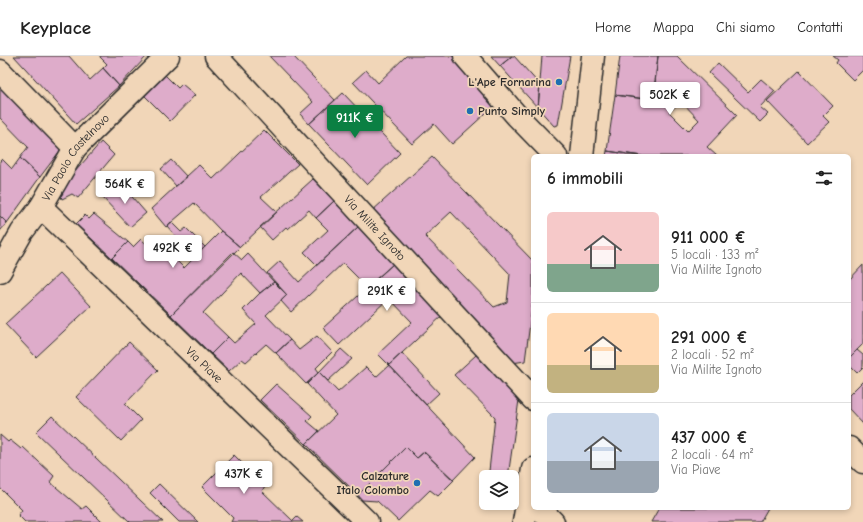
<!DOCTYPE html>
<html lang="it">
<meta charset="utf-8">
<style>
body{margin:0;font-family:"Comic Neue",sans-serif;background:#f6f6f6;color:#222;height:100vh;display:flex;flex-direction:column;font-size:15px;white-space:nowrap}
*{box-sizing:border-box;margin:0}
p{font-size:13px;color:#767676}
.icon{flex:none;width:22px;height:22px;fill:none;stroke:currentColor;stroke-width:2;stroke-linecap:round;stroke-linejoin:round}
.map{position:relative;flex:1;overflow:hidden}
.drawer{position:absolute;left:531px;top:98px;width:320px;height:356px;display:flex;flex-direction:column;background:#fff;border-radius:6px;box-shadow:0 2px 6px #0003}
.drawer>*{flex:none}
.fabs{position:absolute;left:479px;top:414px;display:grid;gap:8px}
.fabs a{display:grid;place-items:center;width:40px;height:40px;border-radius:6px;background:#fff;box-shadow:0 2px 6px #0003;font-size:20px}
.price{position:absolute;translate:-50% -34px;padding:0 9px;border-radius:4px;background:#fff;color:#222;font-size:13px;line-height:26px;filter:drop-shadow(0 1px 2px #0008)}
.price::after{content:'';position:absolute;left:50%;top:24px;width:12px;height:9px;margin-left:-6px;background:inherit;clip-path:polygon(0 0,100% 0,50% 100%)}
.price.current{background:#0b8043;color:#fff}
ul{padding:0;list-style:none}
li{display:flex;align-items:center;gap:12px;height:100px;padding:0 16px}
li+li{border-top:1px solid #e0e0e0}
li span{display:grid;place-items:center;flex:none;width:112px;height:80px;border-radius:6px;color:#555}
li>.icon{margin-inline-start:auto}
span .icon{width:48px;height:48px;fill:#fffc;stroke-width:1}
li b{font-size:17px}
h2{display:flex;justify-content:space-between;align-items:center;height:48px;padding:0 16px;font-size:17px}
header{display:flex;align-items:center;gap:24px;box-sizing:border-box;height:56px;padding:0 20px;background:#fff;border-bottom:1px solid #e0e0e0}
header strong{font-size:19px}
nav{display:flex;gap:22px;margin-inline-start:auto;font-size:14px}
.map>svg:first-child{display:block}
.building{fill:#deacca;stroke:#2b2b2b;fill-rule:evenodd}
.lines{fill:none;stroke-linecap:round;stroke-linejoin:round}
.minor-casing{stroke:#2b2b2b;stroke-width:25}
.minor{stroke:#f1d6b8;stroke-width:22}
.poi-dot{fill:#1f6fb2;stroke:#f1d6b8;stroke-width:1.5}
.labels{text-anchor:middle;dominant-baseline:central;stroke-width:3.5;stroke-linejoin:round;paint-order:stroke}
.poi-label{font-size:12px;font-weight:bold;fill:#2b2b2b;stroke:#f1d6b8;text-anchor:end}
.street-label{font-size:12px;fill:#2b2b2b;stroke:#f1d6b8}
</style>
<header>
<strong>Keyplace</strong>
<nav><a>Home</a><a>Mappa</a><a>Chi siamo</a><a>Contatti</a></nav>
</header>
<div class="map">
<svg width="863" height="466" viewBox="0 0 863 466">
<rect width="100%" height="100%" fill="#f1d6b8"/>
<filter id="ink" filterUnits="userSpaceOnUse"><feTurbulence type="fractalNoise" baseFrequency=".025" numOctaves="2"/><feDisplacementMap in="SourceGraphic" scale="8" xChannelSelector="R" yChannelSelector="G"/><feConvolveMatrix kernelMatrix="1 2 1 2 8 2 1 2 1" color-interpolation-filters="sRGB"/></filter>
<g filter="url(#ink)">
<path class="building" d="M 14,0 L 69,0 L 90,24 L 103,12 L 119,30 L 76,68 Z
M 100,0 L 147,0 L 119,30 L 103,12 L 107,8 L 100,1 Z
M 269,0 L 293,0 L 335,44 L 309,68 L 300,58 L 313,46 Z
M 406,0 L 454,0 L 497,47 L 452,88 L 434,68 L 412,88 L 353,26 L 366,14 L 378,27 Z
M 491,0 L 512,0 L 500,10 Z
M 512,0 L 514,0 L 540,29 L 538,52 L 500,10 Z
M 542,0 L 570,0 L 558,69 L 554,70 L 538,52 Z
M 620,0 L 658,0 L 653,44 L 615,39 Z
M 658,0 L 677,0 L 737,59 L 707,91 L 717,100 L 642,100 L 607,95 L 615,39 L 653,44 ZM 681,45 L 699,64 L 688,75 L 669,56 Z
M 833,0 L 863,0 L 863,14 L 853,24 L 836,7 L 838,4 Z
M 718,7 L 748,36 L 761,23 L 775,35 L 760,51 L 768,58 L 760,66 L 709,17 Z
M 799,15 L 833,50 L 823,60 L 829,66 L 807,87 L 767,45 Z
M 163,17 L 178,32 L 182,28 L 195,39 L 170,65 L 143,38 Z
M 0,27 L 62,92 L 40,121 L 20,102 L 28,91 L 0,62 Z
M 343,37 L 400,97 L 367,129 L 309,68 Z
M 264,74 L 298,108 L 261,141 L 277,156 L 240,191 L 221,175 L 194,147 L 166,171 L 151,153 L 199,109 L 213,123 Z
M 101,86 L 114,99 L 78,142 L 72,138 L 62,143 L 59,134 Z
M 607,95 L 642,100 L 606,100 Z
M 432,101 L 533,205 L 533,244 L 525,305 L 512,307 L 372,155 ZM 451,156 L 510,218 L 507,246 L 494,251 L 425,180 Z
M 20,102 L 40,121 L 7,167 L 0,160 L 0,105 L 2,103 L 12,113 Z
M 171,104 L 187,121 L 176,130 L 161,113 Z
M 313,123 L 334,145 L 316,162 L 309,154 L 288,173 L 286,171 L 272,184 L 260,171 Z
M 120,127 L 146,157 L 130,171 L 103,142 Z
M 334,145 L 358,171 L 317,209 L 304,196 L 328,174 L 316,162 Z
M 94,158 L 128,186 L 112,202 L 76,168 L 85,159 L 89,163 Z
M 0,160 L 7,167 L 0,175 Z
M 171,166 L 181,176 L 186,172 L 205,191 L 194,201 L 167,170 Z
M 358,171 L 393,208 L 367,231 L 343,207 L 291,256 L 281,245 L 287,239 L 267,217 L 280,205 L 299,226 Z
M 221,175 L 240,191 L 171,259 L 112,202 L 128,186 L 133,191 L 141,183 L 153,194 L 160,188 L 184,212 Z
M 233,196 L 242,204 L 248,198 L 274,226 L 260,237 L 241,217 L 203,257 L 228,281 L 211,298 L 171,259 Z
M 393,208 L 442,260 L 389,309 L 378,298 L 412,266 L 389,242 L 339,289 L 323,272 Z
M 863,209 L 863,288 L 849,302 L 849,224 Z
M 60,217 L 91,250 L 36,301 L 5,268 Z
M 274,226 L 287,239 L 266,259 L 290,284 L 276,297 L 266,288 L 246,306 L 242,303 L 229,315 L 211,298 L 228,281 L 234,287 L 256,268 L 243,254 L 260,237 Z
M 317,280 L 332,296 L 316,312 L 319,316 L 306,328 L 276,297 L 290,284 L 299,294 Z
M 129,286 L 158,314 L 125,348 L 141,364 L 121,385 L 76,341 Z
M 341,293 L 352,303 L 328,325 L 319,316 Z
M 857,294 L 863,299 L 863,311 L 857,317 L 849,309 L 849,302 Z
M 402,297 L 439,337 L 426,349 L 389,309 Z
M 476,299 L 519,344 L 508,421 L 494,421 L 489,415 L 495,361 L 454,319 Z
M 389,309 L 475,401 L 453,424 L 424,396 L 417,402 L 406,391 L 358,439 L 306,388 L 336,359 L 307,328 L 319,316 L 338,336 L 366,311 L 376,321 Z
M 863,325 L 863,368 L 849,353 L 849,339 Z
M 276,328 L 312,360 L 307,365 L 319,375 L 306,388 L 260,344 Z
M 52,360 L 163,466 L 130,466 L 36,376 Z
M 0,379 L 8,386 L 10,384 L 21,393 L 23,391 L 54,420 L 50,426 L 82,453 L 86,450 L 102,466 L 25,466 L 18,459 L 22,454 L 0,432 Z
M 406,391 L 417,402 L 424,396 L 454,424 L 438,440 L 430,434 L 398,465 L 377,445 L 362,444 L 358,439 Z
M 234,399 L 265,430 L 262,435 L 293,465 L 297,461 L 303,466 L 231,466 L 233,462 L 202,431 Z
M 159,428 L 198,466 L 179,466 L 150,437 Z
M 659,452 L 768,452 L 760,466 L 651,466 Z"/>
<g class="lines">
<defs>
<g id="minor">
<path id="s1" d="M 216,0 L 533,343"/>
<path d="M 465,0 L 517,60 L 556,100"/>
<path d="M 0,15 L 75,92"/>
<path d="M 582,100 L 593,0"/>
<path id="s2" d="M 41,151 L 367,466"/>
<path id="s3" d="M 0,215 L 22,176 L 41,151 L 75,92 L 168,0"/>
<path d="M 849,392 L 863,406"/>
<path d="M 539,452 L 553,466"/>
<path d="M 524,466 L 533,413"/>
</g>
</defs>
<use href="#minor" class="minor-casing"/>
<use href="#minor" class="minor"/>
</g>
</g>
<g class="poi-dot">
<circle cx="559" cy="26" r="4"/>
<circle cx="470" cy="55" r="4"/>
<circle cx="417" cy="427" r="4"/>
</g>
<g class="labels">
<g class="poi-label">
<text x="551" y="26">L'Ape Fornarina</text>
<text x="478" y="55" text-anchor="start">Punto Simply</text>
<text x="409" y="420">Calzature<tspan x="409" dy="14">Italo Colombo</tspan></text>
</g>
<g class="street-label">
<text stroke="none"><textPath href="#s3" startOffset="137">Via Paolo Castelnovo</textPath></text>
<text stroke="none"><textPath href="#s1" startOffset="234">Via Milite Ignoto</textPath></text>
<text stroke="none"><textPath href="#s2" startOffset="227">Via Piave</textPath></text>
</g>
</g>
</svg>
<div class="fabs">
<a><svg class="icon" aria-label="layers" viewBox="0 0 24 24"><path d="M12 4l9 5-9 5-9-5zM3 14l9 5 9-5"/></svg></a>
</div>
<b class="price" style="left:670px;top:60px">502K €</b>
<b class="price current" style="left:355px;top:83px">911K €</b>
<b class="price" style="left:125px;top:149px">564K €</b>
<b class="price" style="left:173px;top:213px">492K €</b>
<b class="price" style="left:387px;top:256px">291K €</b>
<b class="price" style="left:244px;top:439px">437K €</b>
<section class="drawer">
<h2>6 immobili<svg class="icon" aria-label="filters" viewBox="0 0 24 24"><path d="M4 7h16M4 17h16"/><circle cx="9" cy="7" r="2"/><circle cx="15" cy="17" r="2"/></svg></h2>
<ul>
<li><span style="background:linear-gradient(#f6c9c9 65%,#7fa58c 0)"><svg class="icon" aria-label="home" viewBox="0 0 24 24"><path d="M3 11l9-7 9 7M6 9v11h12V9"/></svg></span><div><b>911 000 €</b><p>5 locali · 133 m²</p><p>Via Milite Ignoto</p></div></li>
<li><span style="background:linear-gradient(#ffd9b3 65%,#c2b280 0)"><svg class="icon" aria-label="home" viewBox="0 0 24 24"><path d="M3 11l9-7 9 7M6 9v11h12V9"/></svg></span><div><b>291 000 €</b><p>2 locali · 52 m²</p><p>Via Milite Ignoto</p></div></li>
<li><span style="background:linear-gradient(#c9d6e8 60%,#9aa5b1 0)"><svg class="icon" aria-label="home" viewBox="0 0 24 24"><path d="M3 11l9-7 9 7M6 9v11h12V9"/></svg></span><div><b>437 000 €</b><p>2 locali · 64 m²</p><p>Via Piave</p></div></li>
</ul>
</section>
</div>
